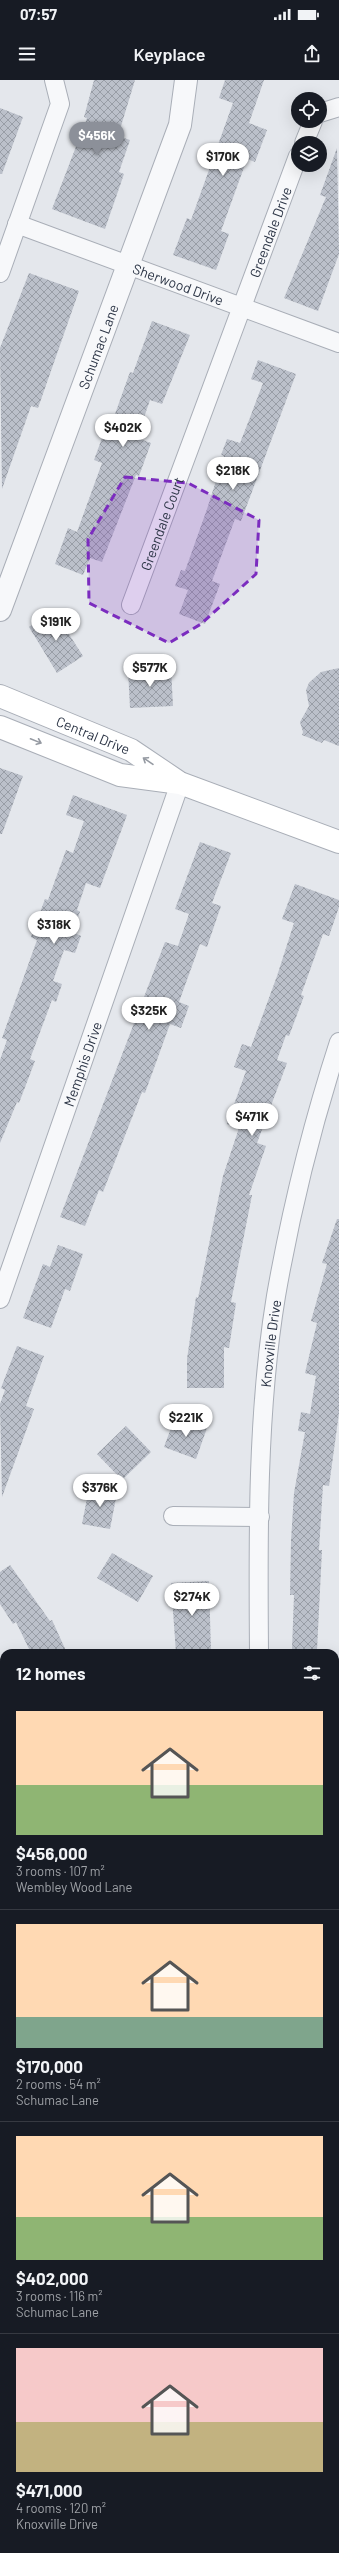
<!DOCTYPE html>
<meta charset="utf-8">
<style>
body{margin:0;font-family:Barlow,sans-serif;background:#20242c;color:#f1f3f6;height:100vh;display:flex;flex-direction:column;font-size:15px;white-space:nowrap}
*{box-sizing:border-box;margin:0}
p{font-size:13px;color:#9ea1a6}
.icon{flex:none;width:22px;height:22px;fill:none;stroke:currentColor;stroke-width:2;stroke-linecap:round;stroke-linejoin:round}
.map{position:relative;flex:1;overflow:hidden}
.panel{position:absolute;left:0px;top:1569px;width:339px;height:904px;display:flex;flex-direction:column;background:#171b24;border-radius:12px 12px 0 0;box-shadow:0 4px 16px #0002}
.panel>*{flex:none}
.controls{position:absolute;left:291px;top:12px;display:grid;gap:8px}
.controls a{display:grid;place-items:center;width:36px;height:36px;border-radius:50%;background:#171b24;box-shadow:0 4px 16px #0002;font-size:20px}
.price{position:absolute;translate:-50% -34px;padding:0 9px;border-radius:14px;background:#fff;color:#222;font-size:13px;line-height:26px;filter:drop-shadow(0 1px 2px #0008)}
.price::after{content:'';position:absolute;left:50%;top:24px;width:12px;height:9px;margin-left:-6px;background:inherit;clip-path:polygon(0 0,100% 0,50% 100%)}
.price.on{background:#8c9099;color:#fff}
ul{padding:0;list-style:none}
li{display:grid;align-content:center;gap:8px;height:212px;padding:0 16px}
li+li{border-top:1px solid #363941}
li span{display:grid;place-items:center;height:124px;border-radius:0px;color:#555}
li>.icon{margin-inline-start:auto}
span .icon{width:72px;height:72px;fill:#fffc;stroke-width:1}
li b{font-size:17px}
h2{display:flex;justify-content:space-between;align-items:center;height:48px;padding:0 16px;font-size:17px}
.status{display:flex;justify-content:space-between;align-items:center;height:28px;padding:0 20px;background:#171b24;direction:ltr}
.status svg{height:11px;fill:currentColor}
header{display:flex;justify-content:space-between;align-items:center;height:52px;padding:0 16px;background:#171b24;font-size:18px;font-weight:600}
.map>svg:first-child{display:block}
.building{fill:url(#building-cross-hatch)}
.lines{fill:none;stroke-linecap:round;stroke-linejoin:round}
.minor-casing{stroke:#a9aeb7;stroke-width:20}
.tertiary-casing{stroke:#a9aeb7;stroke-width:24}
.secondary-casing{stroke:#a9aeb7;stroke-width:24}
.minor{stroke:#f7f8fa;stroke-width:18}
.tertiary{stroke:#f7f8fa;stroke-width:22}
.secondary{stroke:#fff;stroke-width:22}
.oneway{stroke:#959aa2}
.marked{fill:#7b2cbf;fill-opacity:0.2;stroke:#7b2cbf;stroke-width:3;stroke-dasharray:8 5;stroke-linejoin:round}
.labels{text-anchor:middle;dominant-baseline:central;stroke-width:3;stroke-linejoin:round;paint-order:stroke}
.street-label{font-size:14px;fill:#2b3445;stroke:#f4f6f9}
</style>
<div class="status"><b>07:57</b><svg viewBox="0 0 49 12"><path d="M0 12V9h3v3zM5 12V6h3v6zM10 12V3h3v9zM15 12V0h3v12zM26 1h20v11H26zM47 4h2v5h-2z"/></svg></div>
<header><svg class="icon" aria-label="menu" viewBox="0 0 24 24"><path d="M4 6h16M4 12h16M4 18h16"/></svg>Keyplace<svg class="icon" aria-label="share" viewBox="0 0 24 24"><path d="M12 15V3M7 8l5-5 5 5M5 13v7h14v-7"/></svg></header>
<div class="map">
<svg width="339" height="2473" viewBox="0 0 339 2473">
<defs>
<pattern id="building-cross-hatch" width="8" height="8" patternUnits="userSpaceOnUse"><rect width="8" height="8" fill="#bbc0ca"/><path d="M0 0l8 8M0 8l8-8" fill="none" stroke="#989da6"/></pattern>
</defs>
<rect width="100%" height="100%" fill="#e4e7ec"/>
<path class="building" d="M 94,0 L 135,0 L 118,56 L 130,60 L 119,92 L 124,94 L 105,149 L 52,129 L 87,38 L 84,37 Z
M 225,0 L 264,0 L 249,43 L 267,50 L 255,82 L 247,79 L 221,151 L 229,154 L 216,190 L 173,175 L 187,138 L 191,140 L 233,23 L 219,18 Z
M 0,28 L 23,37 L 2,94 L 0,94 Z
M 337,68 L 339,174 L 318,231 L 284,218 L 326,117 L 320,115 Z
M 29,193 L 79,211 L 38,328 L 31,326 L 2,409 L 0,268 Z
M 152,241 L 190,255 L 162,324 L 150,320 L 137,358 L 151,363 L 139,396 L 136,395 L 102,482 L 90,478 L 83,495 L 55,484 L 68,448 L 77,452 L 102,383 L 94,380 L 106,347 L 110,348 L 130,292 L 133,293 Z
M 258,280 L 296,294 L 241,441 L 235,439 L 212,501 L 220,504 L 205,544 L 179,534 L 188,510 L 175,506 L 181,490 L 185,491 L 207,429 L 224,376 L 221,375 L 227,359 L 240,363 L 249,340 L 263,303 L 251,299 Z
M 54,531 L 83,576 L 57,593 L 29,547 Z
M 171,588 L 173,626 L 130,628 L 128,590 Z
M 339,588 L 339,666 L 324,660 L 322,663 L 302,655 L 303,652 L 300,642 L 309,626 L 306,610 L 309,603 L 321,592 Z
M 0,688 L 23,696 L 2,754 L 0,754 Z
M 73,715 L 127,735 L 100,808 L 86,803 L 77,830 L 80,832 L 72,852 L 81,856 L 75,873 L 64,870 L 53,901 L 62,904 L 56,922 L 52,920 L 30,979 L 35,981 L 19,1023 L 17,1022 L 0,1063 L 0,980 L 7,960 L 2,958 L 37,860 L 31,857 L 45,819 L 48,820 L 66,770 L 73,773 L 84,741 L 66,735 Z
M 200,762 L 231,773 L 212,823 L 221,826 L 207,867 L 200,864 L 179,922 L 189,926 L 181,948 L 170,944 L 145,1013 L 142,1012 L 103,1112 L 99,1110 L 85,1146 L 60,1137 L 165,862 L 178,866 L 189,834 L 175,829 Z
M 295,804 L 339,820 L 339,827 L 329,856 L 323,854 L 301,915 L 304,916 L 289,956 L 286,955 L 277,980 L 287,983 L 257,1063 L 266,1066 L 249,1115 L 252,1115 L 231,1222 L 236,1223 L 229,1268 L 224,1267 L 224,1308 L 187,1308 L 187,1279 L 196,1217 L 198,1218 L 223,1096 L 239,1048 L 227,1044 L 246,991 L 234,987 L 242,964 L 251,967 L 277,896 L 294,843 L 282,839 Z
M 337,1139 L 339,1139 L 339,1333 L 329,1406 L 323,1405 L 319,1470 L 322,1470 L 317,1570 L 292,1569 L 294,1515 L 290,1515 L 291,1461 L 294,1413 L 305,1352 L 298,1351 L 301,1332 L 310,1334 L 316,1296 L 305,1293 L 317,1243 L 311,1241 L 327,1184 L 322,1183 Z
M 58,1165 L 83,1174 L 70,1211 L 65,1209 L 51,1248 L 23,1238 L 43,1184 L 50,1187 Z
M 17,1266 L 44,1276 L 26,1326 L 34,1329 L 2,1417 L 0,1324 L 5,1310 L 1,1308 Z
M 175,1337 L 207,1348 L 196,1379 L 164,1367 Z
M 126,1346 L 151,1372 L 122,1400 L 97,1374 Z
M 89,1408 L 117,1413 L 110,1449 L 82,1444 Z
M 112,1473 L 153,1496 L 138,1522 L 97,1498 Z
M 10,1485 L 50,1541 L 52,1540 L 67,1573 L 31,1573 L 16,1542 L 13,1544 L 0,1524 L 0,1492 Z
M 209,1501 L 211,1573 L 176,1573 L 171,1503 Z"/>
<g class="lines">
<defs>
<g id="minor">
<path d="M 320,33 L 339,27"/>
<path d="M 304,63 L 313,41"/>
<path id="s1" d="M 17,144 L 339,263"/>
<path d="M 0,193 L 60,24 L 54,0"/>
<path id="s2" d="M 131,525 L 298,76"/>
<path id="s3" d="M 0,1219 L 180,703"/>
<path d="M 173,1436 L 260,1437"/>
<path id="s4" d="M 259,1573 C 258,1456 257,1331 276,1216 C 291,1130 312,1045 339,962"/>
<path d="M 0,1599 L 4,1607"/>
<path d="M 0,2052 L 4,2040"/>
<path d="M 0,2393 L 4,2394"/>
<path d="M 201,2469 L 211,2473"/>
</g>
<g id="tertiary">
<path id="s5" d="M 0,530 L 180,45 L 186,0"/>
<path d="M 0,1848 L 4,1849"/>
<path d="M 335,1882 L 339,1882"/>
</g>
<g id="secondary">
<path id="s6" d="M 0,616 L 131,670 L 177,701"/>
<path d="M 0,647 L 120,695 L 180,703 L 339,762"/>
</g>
</defs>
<use href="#minor" class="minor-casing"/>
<use href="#tertiary" class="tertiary-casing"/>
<use href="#secondary" class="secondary-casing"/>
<use href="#minor" class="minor"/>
<use href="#tertiary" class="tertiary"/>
<use href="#secondary" class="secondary"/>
</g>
<defs><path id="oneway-shaft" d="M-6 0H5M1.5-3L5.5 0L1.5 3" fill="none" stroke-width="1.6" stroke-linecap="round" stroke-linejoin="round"/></defs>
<g class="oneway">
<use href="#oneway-shaft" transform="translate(36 661) rotate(22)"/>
<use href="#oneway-shaft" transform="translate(148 681) rotate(-146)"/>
</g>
<path class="marked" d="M 125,397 L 188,403 L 259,440 L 256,494 L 201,544 L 169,563 L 89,523 L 88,459 Z"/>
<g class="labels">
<g class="street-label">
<text stroke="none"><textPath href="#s2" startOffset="398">Greendale Drive</textPath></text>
<text stroke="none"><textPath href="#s1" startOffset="172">Sherwood Drive</textPath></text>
<text stroke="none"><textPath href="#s5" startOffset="281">Schumac Lane</textPath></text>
<text stroke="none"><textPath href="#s2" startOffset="87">Greendale Court</textPath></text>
<text stroke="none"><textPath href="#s6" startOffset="101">Central Drive</textPath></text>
<text stroke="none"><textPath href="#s3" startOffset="249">Memphis Drive</textPath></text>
<text stroke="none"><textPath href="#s4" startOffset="310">Knoxville Drive</textPath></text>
</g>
</g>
</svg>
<div class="controls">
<a><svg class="icon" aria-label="locate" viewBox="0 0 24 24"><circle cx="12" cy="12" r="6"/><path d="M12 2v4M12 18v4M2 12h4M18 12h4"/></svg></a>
<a><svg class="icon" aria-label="layers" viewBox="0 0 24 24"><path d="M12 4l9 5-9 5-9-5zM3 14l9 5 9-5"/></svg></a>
</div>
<b class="price on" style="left:97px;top:76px">$456K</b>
<b class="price" style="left:223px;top:97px">$170K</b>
<b class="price" style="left:123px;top:368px">$402K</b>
<b class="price" style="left:233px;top:411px">$218K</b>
<b class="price" style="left:56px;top:562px">$191K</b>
<b class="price" style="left:150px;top:608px">$577K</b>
<b class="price" style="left:54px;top:865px">$318K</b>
<b class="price" style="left:149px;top:951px">$325K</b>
<b class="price" style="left:252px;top:1057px">$471K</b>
<b class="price" style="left:186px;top:1358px">$221K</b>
<b class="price" style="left:100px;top:1428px">$376K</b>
<b class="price" style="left:192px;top:1537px">$274K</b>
<section class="panel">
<h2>12 homes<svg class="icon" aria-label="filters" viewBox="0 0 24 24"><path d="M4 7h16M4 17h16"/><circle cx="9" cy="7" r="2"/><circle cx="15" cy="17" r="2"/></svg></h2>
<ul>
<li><span style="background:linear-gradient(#ffd9b3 60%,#8fb573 0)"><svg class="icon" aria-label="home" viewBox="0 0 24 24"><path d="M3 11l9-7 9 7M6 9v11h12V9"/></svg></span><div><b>$456,000</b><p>3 rooms · 107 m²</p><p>Wembley Wood Lane</p></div></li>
<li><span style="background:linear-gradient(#ffd9b3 75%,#7fa58c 0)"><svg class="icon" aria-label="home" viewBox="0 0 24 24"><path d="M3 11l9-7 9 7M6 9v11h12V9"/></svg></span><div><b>$170,000</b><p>2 rooms · 54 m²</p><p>Schumac Lane</p></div></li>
<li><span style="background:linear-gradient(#ffd9b3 65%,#8fb573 0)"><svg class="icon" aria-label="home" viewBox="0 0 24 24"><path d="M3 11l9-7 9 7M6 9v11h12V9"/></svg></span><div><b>$402,000</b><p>3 rooms · 116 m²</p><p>Schumac Lane</p></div></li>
<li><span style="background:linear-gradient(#f6c9c9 60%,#c2b280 0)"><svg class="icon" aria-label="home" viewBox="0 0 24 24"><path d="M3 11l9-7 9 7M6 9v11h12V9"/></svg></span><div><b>$471,000</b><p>4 rooms · 120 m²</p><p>Knoxville Drive</p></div></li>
</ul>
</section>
</div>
